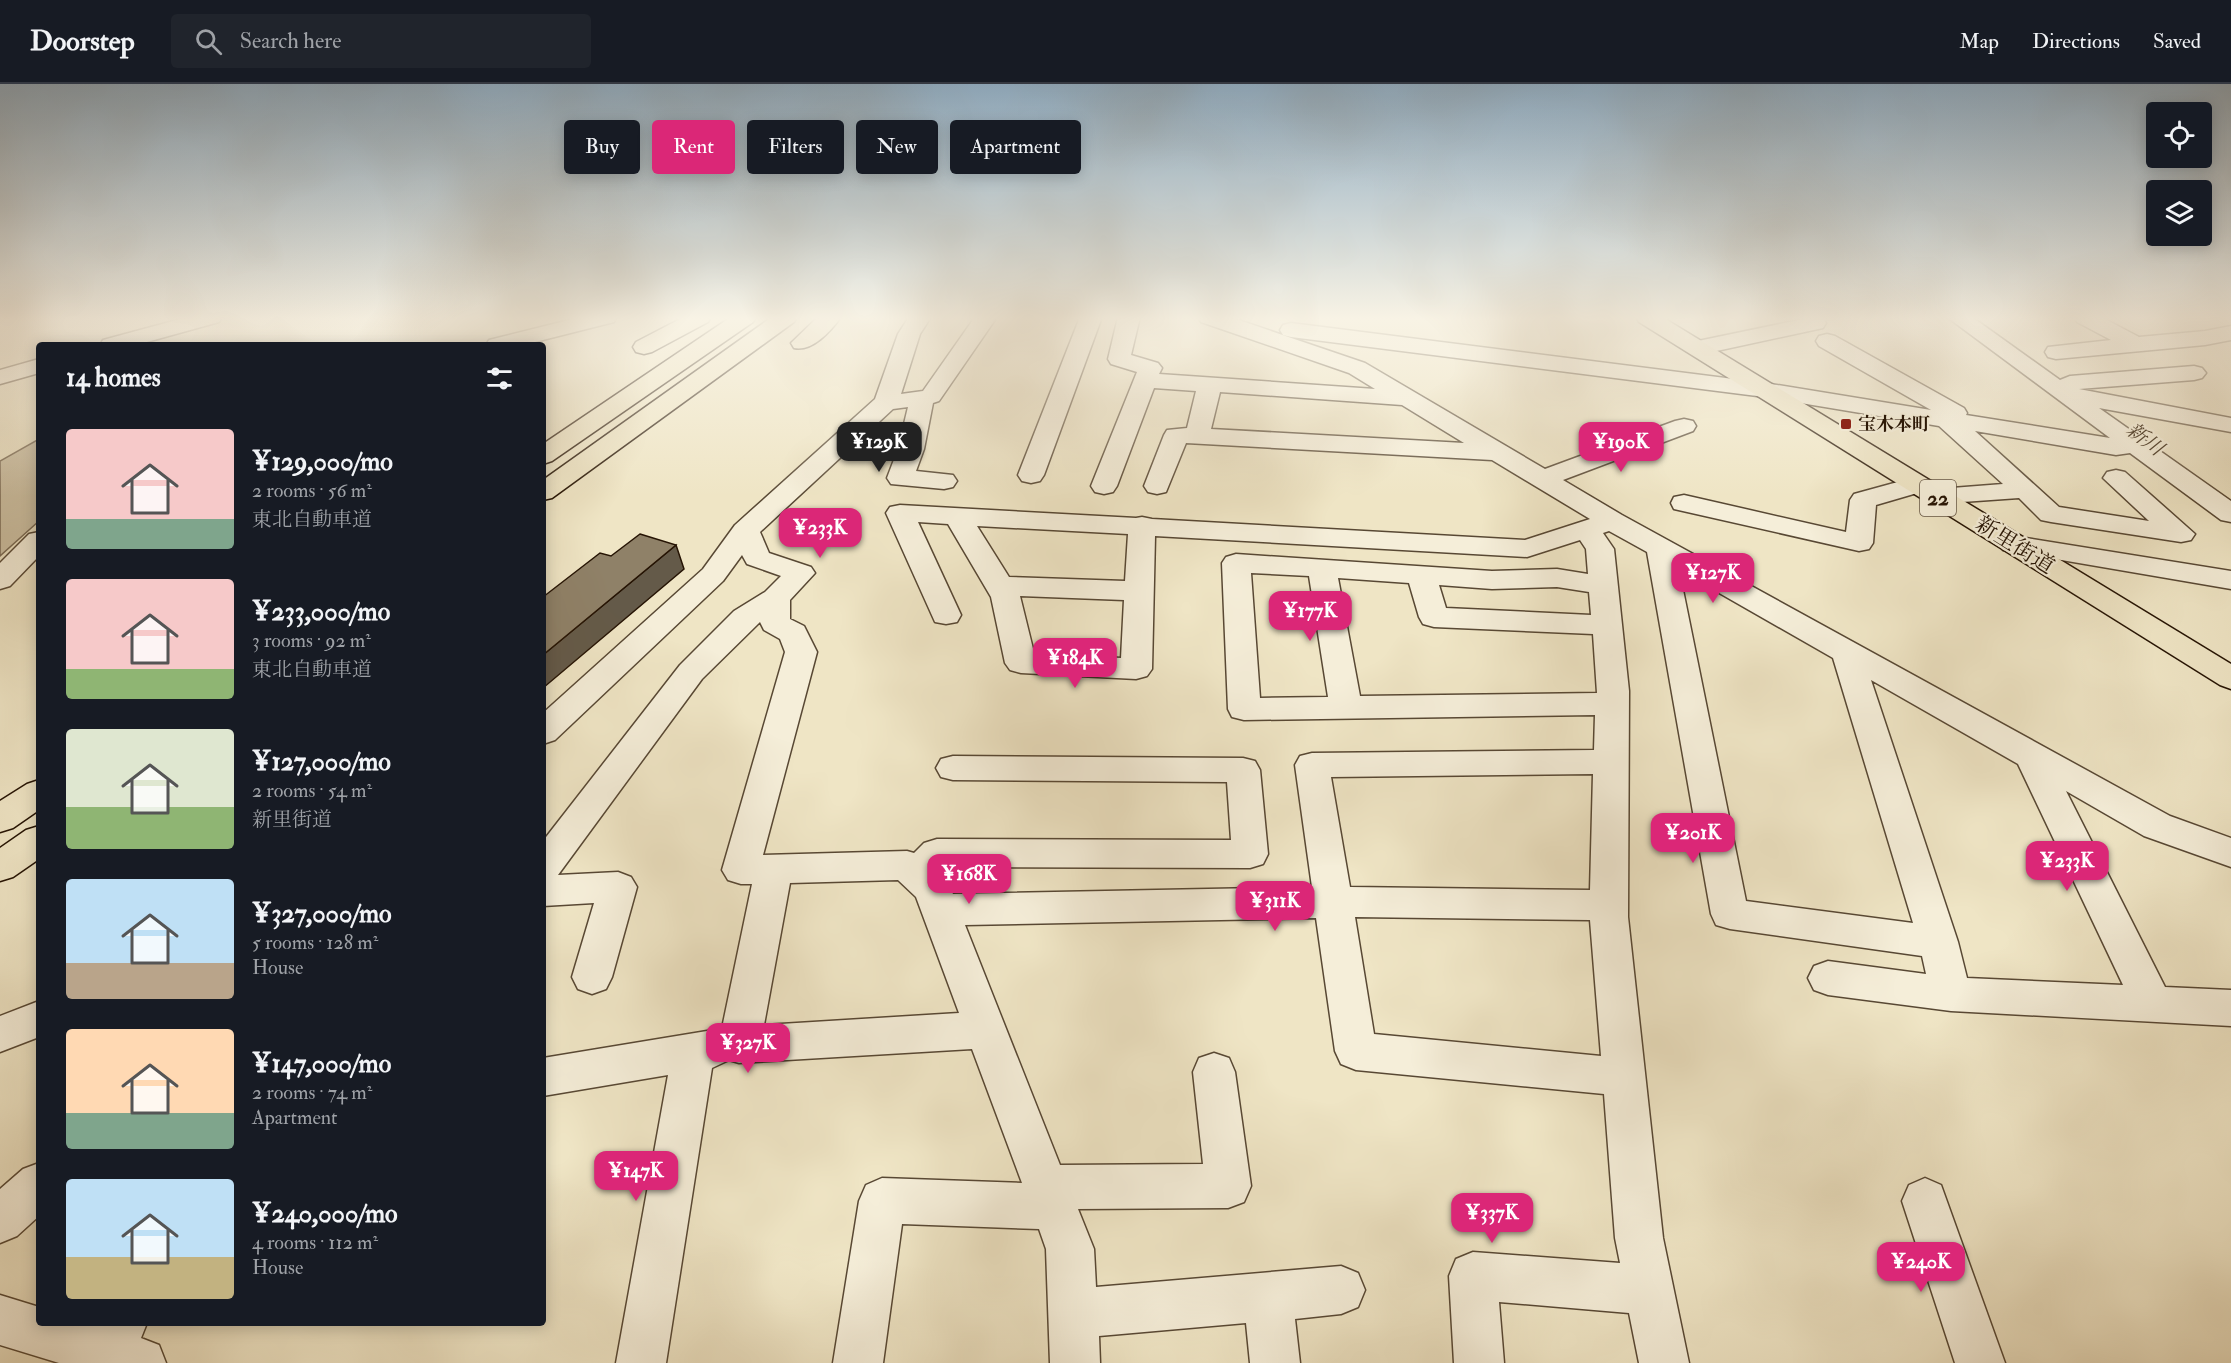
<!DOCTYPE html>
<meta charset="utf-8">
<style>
body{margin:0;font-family:"IM FELL Double Pica","Noto Serif JP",serif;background:#20242c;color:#f1f3f6;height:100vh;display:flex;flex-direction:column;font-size:22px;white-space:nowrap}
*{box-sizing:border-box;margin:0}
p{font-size:20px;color:#9ea1a6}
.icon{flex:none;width:33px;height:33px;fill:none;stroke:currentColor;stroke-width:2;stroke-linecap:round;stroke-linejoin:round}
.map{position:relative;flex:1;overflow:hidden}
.sheet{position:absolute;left:36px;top:258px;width:510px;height:984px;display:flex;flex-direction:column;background:#171b24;border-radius:6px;box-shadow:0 3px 15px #0003}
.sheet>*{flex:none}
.top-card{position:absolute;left:564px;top:36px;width:570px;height:54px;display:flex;gap:12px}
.fabs{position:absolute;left:2146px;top:18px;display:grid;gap:12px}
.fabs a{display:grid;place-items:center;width:66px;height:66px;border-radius:6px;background:#171b24;box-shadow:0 3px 15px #0003;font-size:30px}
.price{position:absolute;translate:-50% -51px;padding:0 14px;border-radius:12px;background:#db2777;color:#fff;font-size:20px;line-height:39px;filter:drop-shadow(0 2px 3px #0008)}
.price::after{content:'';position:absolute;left:50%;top:36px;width:18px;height:14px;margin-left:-9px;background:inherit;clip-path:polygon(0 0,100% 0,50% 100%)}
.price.selected{background:#222;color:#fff}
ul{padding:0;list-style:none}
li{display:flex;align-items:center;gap:18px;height:150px;padding:0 30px}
li span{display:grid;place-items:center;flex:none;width:168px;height:120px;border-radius:6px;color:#555}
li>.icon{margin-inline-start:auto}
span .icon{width:72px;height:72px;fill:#fffc;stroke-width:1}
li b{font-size:26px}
h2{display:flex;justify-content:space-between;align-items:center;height:72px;padding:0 30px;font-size:26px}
.chip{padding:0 21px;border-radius:6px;background:#171b24;box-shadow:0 3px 15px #0003;font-size:21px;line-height:54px}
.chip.selected{background:#db2777;color:#fff}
header{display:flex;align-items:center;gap:36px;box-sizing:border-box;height:84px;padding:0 30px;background:#171b24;border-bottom:2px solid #363941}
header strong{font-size:28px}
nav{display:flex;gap:33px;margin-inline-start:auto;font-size:21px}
.search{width:420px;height:54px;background:#20242c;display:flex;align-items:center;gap:15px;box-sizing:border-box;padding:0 21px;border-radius:6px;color:#9ea1a6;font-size:22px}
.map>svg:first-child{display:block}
.green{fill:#cdc1a4;stroke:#7a6a54;stroke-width:1.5}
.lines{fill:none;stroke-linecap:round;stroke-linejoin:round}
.minor-casing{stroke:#584834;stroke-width:3}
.major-casing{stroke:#261404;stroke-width:3}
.highway-casing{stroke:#261404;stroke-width:3}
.minor{fill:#f5eed9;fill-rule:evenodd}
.major{fill:#efe5c5;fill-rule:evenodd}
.highway{fill:#efe5c5;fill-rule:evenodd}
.shaded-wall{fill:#645a49;stroke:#261404;stroke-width:1.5}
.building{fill:#8f8168;stroke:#261404;stroke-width:1.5}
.poi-dot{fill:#8f2418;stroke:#f5eed9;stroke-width:2}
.labels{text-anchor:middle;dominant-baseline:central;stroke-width:4.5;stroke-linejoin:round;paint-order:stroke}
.far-poi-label{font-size:18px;font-weight:bold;fill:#261404;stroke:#f5eed9;text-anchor:start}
.far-water-label{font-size:20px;font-style:italic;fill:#5b4b37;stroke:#f5eed9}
.shield{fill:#f5eed9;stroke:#645544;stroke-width:1.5}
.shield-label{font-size:21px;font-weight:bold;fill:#261404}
.street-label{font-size:22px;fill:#261404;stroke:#f5eed9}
</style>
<header>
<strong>Doorstep</strong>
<div class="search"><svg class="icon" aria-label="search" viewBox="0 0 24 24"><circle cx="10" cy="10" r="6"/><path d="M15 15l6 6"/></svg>Search here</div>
<nav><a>Map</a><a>Directions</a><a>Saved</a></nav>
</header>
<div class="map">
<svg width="2231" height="1279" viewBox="0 0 2231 1279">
<rect width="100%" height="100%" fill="#efe5c5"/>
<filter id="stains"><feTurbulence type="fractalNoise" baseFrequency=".00333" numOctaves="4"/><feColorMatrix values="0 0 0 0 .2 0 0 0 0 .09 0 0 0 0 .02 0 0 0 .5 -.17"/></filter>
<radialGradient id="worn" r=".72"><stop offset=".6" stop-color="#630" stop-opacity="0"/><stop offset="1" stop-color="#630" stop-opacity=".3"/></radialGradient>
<path class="green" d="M 39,355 L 39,437 L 0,472 L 0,377 Z"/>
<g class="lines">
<defs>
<path id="minor" d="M 188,233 L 222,233 L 219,238 L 136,261 L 100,261 L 103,256 Z
M 581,233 L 617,233 L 614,238 L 523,261 L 486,261 L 489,256 Z
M 909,233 L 931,233 L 920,250 L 901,310 L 923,307 L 975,233 L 997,233 L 939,317 L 933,319 L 924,365 L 916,387 L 953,391 L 957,397 L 953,403 L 944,405 L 891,400 L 887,394 L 898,365 L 908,323 L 893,325 L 760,448 L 769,469 L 811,483 L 815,489 L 790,516 L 790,535 L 804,542 L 817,568 L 763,771 L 907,767 L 914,769 L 924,759 L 937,755 L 1231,756 L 1227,698 L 953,696 L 941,693 L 936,684 L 941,675 L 953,672 L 1243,674 L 1255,677 L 1260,686 L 1268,770 L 1263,780 L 1250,784 L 946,783 L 940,789 L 945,794 L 953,810 L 1312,803 L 1295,681 L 1300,672 L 1312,669 L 1594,666 L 1595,631 L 1244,636 L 1232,633 L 1228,625 L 1222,479 L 1226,473 L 1236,470 L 1492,487 L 1557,485 L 1588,490 L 1586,465 L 1580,456 L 1527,473 L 1155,452 L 1152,585 L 1147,592 L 1136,595 L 1021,589 L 1010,586 L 1005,579 L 991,513 L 948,440 L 918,438 L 961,531 L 957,538 L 946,540 L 935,538 L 886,429 L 890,423 L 900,421 L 1136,434 L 1142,433 L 1152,435 L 1525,456 L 1590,435 L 1492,376 L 1186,359 L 1166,408 L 1157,410 L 1148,408 L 1144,402 L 1164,351 L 1167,346 L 1187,344 L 1196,307 L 1154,304 L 1117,402 L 1113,408 L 1104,410 L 1095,408 L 1091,402 L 1137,288 L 1111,280 L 1108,275 L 1118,233 L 1140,233 L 1131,271 L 1158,279 L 1162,284 L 1159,290 L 1375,305 L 1349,289 L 1201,238 L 1198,233 L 1230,233 L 1365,279 L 1545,385 L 1675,337 L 1684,335 L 1693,337 L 1696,342 L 1693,347 L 1563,396 L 1622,431 L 2170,732 L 2231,754 L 2231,783 L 2144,752 L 2066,707 L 2165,903 L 2231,906 L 2231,942 L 1951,927 L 1828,911 L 1814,906 L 1808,894 L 1814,882 L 1828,877 L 1926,890 L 1922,872 L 1730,845 L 1716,841 L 1711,830 L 1647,468 L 1609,447 L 1603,449 L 1614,465 L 1629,607 L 1628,833 L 1663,1154 L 1689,1279 L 1639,1279 L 1629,1229 L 1499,1218 L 1504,1279 L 1454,1279 L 1449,1192 L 1456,1175 L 1473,1168 L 1620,1179 L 1615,1154 L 1604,1010 L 1356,986 L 1341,980 L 1335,967 L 1316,834 L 965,841 L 1060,1081 L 1203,1080 L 1193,988 L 1199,974 L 1214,969 L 1229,974 L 1235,988 L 1251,1102 L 1244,1118 L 1228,1124 L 1078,1125 L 1094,1165 L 1096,1203 L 1341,1182 L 1358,1189 L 1365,1206 L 1358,1223 L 1341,1230 L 1295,1235 L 1300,1279 L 1250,1279 L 1246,1239 L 1099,1252 L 1100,1279 L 1050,1279 L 1046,1165 L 1039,1145 L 902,1140 L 883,1279 L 833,1279 L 859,1117 L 866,1101 L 882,1094 L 1022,1099 L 972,965 L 739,979 L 729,976 L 712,984 L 666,1279 L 616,1279 L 668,991 L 543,1012 L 543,974 L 713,946 L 721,949 L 752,800 L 741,800 L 728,796 L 722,786 L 785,568 L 780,555 L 764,546 L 760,538 L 702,595 L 558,791 L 618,788 L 631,793 L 637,803 L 612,893 L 606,905 L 592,910 L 578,905 L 572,893 L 594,819 L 543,822 L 543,757 L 680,581 L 734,527 L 765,508 L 781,492 L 747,480 L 742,471 L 723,497 L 555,656 L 543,660 L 543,629 L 703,485 L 735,441 L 875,315 L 898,250 ZM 1220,308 L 1402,321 L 1464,359 L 1211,345 ZM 977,442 L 1128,450 L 1125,497 L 1009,493 ZM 1679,486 L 1833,574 L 1913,839 L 1746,817 ZM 1251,489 L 1309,492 L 1328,613 L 1260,614 ZM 1338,494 L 1409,499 L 1419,533 L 1423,540 L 1434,543 L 1593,550 L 1597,609 L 1360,612 ZM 1439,501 L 1492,505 L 1557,503 L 1589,508 L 1591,531 L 1446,524 ZM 1020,512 L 1124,516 L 1121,574 L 1034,569 ZM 1871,596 L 2018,680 L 2123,901 L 1967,894 L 1958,858 ZM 1593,690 L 1590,806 L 1350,803 L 1331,693 ZM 898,796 L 916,813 L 959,929 L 764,941 L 790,799 ZM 1355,833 L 1590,836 L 1601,972 L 1374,950 Z
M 1080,233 L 1102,233 L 1044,391 L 1040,397 L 1031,399 L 1022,397 L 1018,391 Z
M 1813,233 L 1823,234 L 1826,239 L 1823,244 L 1698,271 L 1690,269 L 1687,264 L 1690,259 L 1698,257 Z
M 1947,233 L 1972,233 L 2060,296 L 2070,292 L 2194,282 L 2202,284 L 2206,289 L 2202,294 L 2194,296 L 2079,305 L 2231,334 L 2231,348 L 2099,324 L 2231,417 L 2231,438 L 2221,436 L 2130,369 L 2116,371 L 1975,347 L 2059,423 L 2149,437 L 2103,394 L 2107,388 L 2116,386 L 2125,388 L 2195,450 L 2191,456 L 2181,458 L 2051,438 L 2041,436 L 2019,414 L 1934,420 L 1925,418 L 1921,412 L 1924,407 L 1876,421 L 1873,459 L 1869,465 L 1859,467 L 1674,425 L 1671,419 L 1674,413 L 1684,411 L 1846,448 L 1850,416 L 1854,410 L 1916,393 L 1925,395 L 1929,401 L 1926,406 L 2003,400 L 1939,342 L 1765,313 L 1291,253 L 1283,251 L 1280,246 L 1283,241 L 1291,239 L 1765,299 L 1931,326 L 1819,262 L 1816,257 L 1819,252 L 1827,250 L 1835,252 L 1964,324 L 1967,329 L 1966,331 L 2110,354 Z
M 2074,233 L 2101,233 L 2139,253 L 2205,247 L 2231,242 L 2231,256 L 2205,261 L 2056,275 L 2048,273 L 2045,268 L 2048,263 L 2111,256 L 2077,238 Z
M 39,275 L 39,289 L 0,300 L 0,286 Z
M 39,448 L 39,472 L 10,502 L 0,505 L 0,479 L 29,450 Z
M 2013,452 L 2231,487 L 2231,505 L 2003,466 L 1999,460 L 2003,454 Z
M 39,917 L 39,953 L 0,968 L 0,932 Z
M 39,1079 L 39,1132 L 17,1152 L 0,1159 L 0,1105 L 23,1085 Z
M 1925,1094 L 1941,1101 L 2005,1279 L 1955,1279 L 1902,1117 L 1909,1101 Z
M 0,1211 L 39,1223 L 39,1239 L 147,1239 L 141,1254 L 159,1261 L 166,1279 L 59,1279 L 0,1261 Z"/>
<path id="major" d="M 1636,233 L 1662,233 L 2231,580 L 2231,605 L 2220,601 L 1639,238 Z"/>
<path id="highway" d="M 684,233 L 711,233 L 708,238 L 652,268 L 644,270 L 636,268 L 633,263 L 636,258 Z
M 731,233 L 756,233 L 753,238 L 552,377 L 543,380 L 543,360 Z
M 772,233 L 797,233 L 794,238 L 552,414 L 543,416 L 543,396 Z
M 818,233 L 841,233 C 831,247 812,268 794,264 L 791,259 Z
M 39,696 L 39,726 L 13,744 L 0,748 L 0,717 L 27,700 Z
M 39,742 L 39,775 L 13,793 L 0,797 L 0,764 L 26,746 Z"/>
</defs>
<use href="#minor" class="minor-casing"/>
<use href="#major" class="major-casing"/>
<use href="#highway" class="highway-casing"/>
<use href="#minor" class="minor"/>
<use href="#major" class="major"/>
<use href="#highway" class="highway"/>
</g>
<path class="shaded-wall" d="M 676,461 L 684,485 L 543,604 L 543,571 Z"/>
<path class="building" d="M 640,450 L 676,461 L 543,571 L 543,513 L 600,469 L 611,472 Z"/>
<linearGradient id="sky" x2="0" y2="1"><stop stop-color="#8fabc0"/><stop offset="0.57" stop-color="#f8f3e5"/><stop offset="1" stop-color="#f8f3e5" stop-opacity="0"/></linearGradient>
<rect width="2231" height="412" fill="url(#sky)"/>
<rect class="poi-dot" x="1840" y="334" width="12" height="12" rx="3"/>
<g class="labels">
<g class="far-poi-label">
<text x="1858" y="340">宝木本町</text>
</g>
<g class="far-water-label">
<text transform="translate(2145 355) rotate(37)">新川</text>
</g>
<rect class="shield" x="1920" y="396" width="36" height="36" rx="4.5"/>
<g class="shield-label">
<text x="1938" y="414">22</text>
</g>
<g class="street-label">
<text transform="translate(2015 461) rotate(32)">新里街道</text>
</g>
</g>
<rect width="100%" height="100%" filter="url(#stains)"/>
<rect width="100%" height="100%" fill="url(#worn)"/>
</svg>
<div class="fabs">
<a><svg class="icon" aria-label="locate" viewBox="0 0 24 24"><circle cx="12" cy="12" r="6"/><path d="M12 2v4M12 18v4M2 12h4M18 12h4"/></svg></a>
<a><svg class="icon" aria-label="layers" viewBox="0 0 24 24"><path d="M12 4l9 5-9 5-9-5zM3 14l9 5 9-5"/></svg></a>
</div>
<b class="price selected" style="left:879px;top:389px">¥129K</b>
<b class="price" style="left:1621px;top:389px">¥190K</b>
<b class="price" style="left:820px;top:475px">¥233K</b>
<b class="price" style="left:1713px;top:520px">¥127K</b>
<b class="price" style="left:1310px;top:558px">¥177K</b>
<b class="price" style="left:1075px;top:605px">¥184K</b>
<b class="price" style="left:1693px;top:780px">¥201K</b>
<b class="price" style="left:2067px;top:808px">¥233K</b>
<b class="price" style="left:969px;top:821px">¥168K</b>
<b class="price" style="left:1275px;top:848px">¥311K</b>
<b class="price" style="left:748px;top:990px">¥327K</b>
<b class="price" style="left:636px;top:1118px">¥147K</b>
<b class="price" style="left:1492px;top:1160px">¥337K</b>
<b class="price" style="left:1921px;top:1209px">¥240K</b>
<div class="top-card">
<a class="chip">Buy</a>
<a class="chip selected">Rent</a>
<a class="chip">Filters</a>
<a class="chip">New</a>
<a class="chip">Apartment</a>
</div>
<section class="sheet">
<h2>14 homes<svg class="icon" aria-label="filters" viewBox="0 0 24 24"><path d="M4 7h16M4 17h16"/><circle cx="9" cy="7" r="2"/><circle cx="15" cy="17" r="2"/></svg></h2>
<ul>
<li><span style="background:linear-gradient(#f6c9c9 75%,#7fa58c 0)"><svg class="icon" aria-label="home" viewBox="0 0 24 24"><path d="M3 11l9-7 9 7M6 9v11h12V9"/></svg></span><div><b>¥129,000/mo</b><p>2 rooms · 56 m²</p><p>東北自動車道</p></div></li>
<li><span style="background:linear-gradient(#f6c9c9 75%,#8fb573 0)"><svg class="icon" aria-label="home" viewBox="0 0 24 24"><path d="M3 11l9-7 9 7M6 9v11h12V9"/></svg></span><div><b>¥233,000/mo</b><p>3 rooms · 92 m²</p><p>東北自動車道</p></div></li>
<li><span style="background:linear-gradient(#dfe7d0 65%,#8fb573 0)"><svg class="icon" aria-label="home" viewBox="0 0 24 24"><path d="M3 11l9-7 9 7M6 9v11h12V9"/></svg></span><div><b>¥127,000/mo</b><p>2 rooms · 54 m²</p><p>新里街道</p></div></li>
<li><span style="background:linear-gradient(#bfe0f5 70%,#b9a48a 0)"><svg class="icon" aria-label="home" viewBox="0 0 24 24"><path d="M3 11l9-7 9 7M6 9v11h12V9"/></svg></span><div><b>¥327,000/mo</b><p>5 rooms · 128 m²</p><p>House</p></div></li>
<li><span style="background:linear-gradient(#ffd9b3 70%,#7fa58c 0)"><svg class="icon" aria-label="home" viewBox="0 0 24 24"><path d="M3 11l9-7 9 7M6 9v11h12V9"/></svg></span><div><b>¥147,000/mo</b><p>2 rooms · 74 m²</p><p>Apartment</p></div></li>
<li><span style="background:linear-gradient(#bfe0f5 65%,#c2b280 0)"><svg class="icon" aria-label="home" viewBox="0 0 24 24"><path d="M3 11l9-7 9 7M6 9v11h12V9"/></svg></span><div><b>¥240,000/mo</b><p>4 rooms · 112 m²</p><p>House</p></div></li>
</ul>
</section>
</div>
